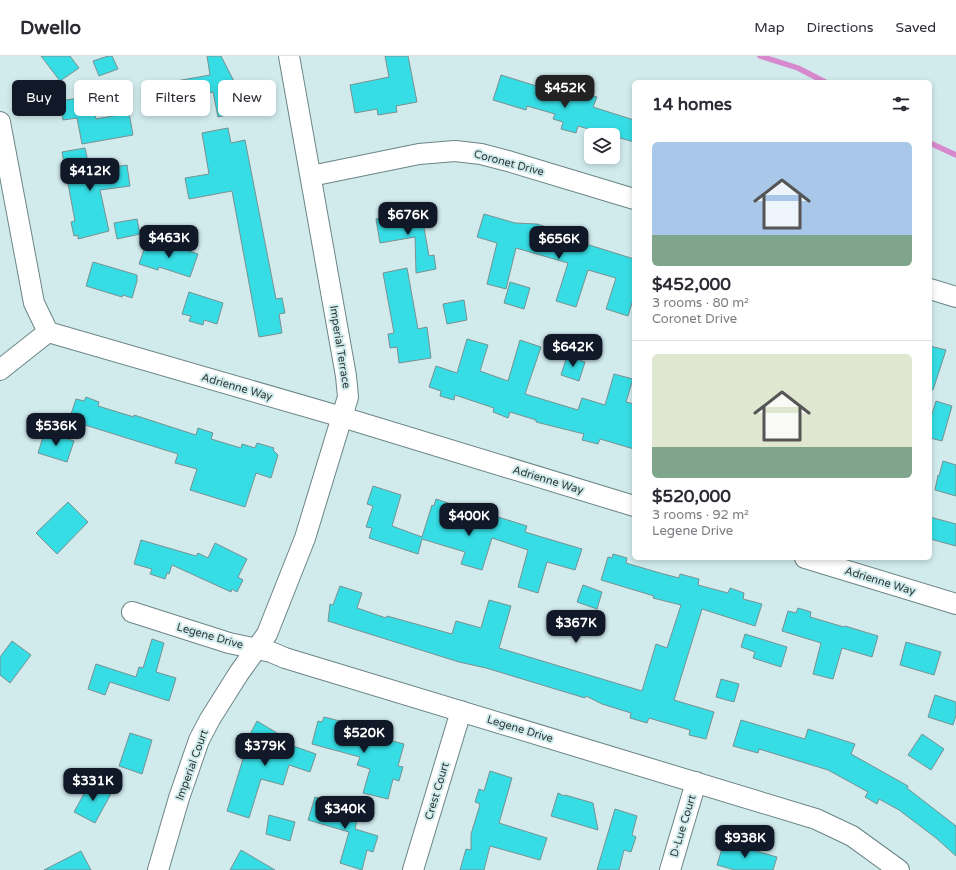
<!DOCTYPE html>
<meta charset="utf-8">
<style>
body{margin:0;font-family:"Varela Round",sans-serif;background:#f7f7f7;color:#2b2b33;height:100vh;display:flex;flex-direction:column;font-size:15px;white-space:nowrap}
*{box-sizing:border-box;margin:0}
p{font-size:13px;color:#7c7c81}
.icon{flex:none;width:22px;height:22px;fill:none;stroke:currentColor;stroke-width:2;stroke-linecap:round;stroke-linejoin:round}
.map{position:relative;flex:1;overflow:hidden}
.side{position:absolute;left:632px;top:24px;width:300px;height:480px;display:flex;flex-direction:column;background:#fff;border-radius:6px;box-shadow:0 2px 6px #0003}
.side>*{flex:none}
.top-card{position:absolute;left:12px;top:24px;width:380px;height:36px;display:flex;gap:8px}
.buttons{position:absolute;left:584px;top:72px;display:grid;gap:8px}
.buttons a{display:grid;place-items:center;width:36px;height:36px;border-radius:6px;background:#fff;box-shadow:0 2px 6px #0003;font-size:20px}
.price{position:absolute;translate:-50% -34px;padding:0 9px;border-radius:8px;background:#111827;color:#fff;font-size:13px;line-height:26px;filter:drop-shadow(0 1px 2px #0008)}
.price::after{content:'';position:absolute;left:50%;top:24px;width:12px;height:9px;margin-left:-6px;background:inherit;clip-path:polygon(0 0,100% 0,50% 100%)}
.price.active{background:#222;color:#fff}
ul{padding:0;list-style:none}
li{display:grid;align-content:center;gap:8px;height:212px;padding:0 20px}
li+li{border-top:1px solid #e1e1e2}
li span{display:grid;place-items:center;height:124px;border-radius:6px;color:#555}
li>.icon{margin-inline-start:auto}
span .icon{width:72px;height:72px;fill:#fffc;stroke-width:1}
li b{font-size:17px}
h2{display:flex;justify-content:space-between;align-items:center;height:48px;padding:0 20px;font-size:17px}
.chip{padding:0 14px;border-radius:6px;background:#fff;box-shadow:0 2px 6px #0003;font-size:14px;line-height:36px}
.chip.active{background:#111827;color:#fff}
header{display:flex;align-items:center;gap:24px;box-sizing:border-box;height:56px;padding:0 20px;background:#fff;border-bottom:1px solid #e1e1e2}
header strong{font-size:19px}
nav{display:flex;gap:22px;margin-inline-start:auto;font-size:14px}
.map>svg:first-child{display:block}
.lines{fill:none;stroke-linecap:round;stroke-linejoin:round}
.stream{stroke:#d789cd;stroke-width:5.5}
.building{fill:#36dde5;stroke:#789192}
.street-casing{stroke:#6c8586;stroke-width:22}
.street{stroke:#fff;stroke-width:20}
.labels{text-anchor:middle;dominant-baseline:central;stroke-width:4;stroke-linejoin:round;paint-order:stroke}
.street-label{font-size:11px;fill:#2d3838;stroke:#d1ebed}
</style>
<header>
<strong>Dwello</strong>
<nav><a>Map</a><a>Directions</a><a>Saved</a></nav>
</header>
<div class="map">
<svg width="956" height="814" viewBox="0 0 956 814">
<rect width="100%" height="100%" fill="#d1ebed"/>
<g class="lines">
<path class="stream" d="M 760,0 L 798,12 L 825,26
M 930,87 L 956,99"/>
</g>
<path class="building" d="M 41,0 L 70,0 L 79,12 L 60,25 Z
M 108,0 L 112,0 L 118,13 L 99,20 L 93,5 Z
M 207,0 L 221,0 L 242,41 L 244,49 L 239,50 L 240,56 L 218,61 L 213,36 L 179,42 L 176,25 L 210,19 Z
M 385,0 L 408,0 L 417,46 L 396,50 L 397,56 L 378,59 L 377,53 L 355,57 L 350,29 L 389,21 Z
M 501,19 L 543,32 L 542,35 L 575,44 L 578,35 L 597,41 L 593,51 L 634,64 L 634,86 L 578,70 L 576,77 L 561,73 L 563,66 L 553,63 L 555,58 L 527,50 L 526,54 L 493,44 Z
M 91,40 L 96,63 L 129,57 L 133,79 L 82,88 L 77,62 L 63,64 L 60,45 Z
M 228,72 L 231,87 L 245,84 L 276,243 L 282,242 L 285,257 L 279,258 L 282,277 L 259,281 L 232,135 L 189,143 L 185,122 L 209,118 L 202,77 Z
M 85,92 L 90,115 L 127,109 L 130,130 L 100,134 L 109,175 L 78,183 L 78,179 L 74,180 L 71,166 L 75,165 L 62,96 Z
M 421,155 L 429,200 L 434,199 L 436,213 L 416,217 L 415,181 L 380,187 L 376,163 Z
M 484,158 L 515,167 L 537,168 L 553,173 L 551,177 L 634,203 L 634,240 L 628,260 L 606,253 L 616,222 L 588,214 L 576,251 L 556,245 L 568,207 L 516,192 L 506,233 L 487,228 L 497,187 L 477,181 Z
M 137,163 L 140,178 L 117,183 L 114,167 Z
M 147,185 L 176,194 L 177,191 L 198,198 L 190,221 L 159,211 L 158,214 L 139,208 Z
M 93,206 L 137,219 L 137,225 L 132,242 L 123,239 L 122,241 L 86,230 Z
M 407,212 L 418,273 L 427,271 L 431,302 L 399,307 L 397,291 L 390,292 L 388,278 L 394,277 L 383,217 Z
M 510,226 L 530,232 L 524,253 L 504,247 Z
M 189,236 L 223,247 L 217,268 L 204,264 L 203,269 L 189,265 L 191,260 L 182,258 Z
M 464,244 L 467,264 L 447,268 L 443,248 Z
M 467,283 L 488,289 L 480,315 L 508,325 L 520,284 L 541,291 L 525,338 L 578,354 L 582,342 L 605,349 L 614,318 L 633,323 L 626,346 L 634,348 L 634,393 L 600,383 L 598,388 L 582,384 L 584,378 L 536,366 L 536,364 L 510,356 L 508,362 L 493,356 L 494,352 L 455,339 L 454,344 L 440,340 L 441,335 L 429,331 L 436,310 L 457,317 Z
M 930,290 L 946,294 L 933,334 L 930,333 Z
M 567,300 L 585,306 L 579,325 L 561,319 Z
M 86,341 L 99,346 L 98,350 L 134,361 L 134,359 L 196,379 L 198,372 L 213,377 L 211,383 L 241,392 L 242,388 L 255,392 L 257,387 L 274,392 L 273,394 L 278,399 L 271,422 L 256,417 L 245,451 L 190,434 L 197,413 L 175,407 L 178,398 L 69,364 L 76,343 L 84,345 Z
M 936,345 L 952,350 L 942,385 L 930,382 L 930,364 Z
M 45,375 L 74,385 L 67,406 L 38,397 Z
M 943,405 L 956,409 L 956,440 L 935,434 L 938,419 L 939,420 Z
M 373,430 L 401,439 L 392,470 L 422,481 L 432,449 L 434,450 L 436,443 L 451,448 L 449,454 L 483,465 L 485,457 L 527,470 L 525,476 L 582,493 L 575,514 L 547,506 L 538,537 L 518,531 L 528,494 L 492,482 L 482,514 L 461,508 L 465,496 L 422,483 L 418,498 L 369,482 L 372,472 L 366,471 L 373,450 L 367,448 Z
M 68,446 L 88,466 L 57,498 L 36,477 Z
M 930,461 L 956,468 L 956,490 L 930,483 Z
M 141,484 L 196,500 L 198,497 L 208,502 L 215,487 L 247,503 L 238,521 L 243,524 L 237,536 L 232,533 L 231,536 L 172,509 L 169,518 L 167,517 L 165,523 L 150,518 L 152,513 L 134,508 Z
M 613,498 L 627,502 L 626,507 L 660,517 L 679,522 L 680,518 L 699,523 L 698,529 L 728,537 L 730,532 L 744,537 L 743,543 L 762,548 L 755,570 L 702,553 L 674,644 L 714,656 L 706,683 L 689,679 L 690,674 L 649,662 L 647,667 L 630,662 L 631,657 L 602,648 L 586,640 L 585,642 L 486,612 L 459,606 L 328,565 L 330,548 L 333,549 L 340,530 L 362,537 L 357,552 L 386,562 L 387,560 L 452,578 L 456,565 L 481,572 L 489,544 L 511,550 L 499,592 L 642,635 L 656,588 L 667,592 L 681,549 L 653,542 L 654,540 L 601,524 L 608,501 L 612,502 Z
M 583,529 L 602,536 L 597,553 L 577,546 Z
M 798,552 L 811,556 L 810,561 L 844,571 L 845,570 L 878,580 L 872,601 L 842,592 L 833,623 L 813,618 L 821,587 L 782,575 L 788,555 L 796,557 Z
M 745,578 L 787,591 L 781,611 L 753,602 L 755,596 L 741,591 Z
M 152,583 L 164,587 L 156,616 L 176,622 L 169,645 L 110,626 L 105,639 L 88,633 L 96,608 L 136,621 L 139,611 L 143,612 Z
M 12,585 L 31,599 L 10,627 L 0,619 L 0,601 Z
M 906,586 L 941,596 L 934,619 L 900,609 Z
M 721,623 L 739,628 L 734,646 L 716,641 Z
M 935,639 L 956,646 L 956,659 L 953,669 L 928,661 Z
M 324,661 L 340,665 L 337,670 L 404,688 L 398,710 L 403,711 L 399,725 L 393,723 L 388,743 L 363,737 L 370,713 L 357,709 L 360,701 L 312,688 L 318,665 L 322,666 Z
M 741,664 L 805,683 L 808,673 L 855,688 L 851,698 L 908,730 L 907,732 L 956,770 L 956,800 L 936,782 L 899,754 L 879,743 L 877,748 L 865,741 L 868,736 L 828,714 L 759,693 L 758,697 L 733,690 Z
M 257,665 L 282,680 L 279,685 L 316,698 L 310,716 L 289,709 L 283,729 L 261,723 L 249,762 L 227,755 L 243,703 L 241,702 L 251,684 L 248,682 Z
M 130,677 L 152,684 L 142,718 L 119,710 Z
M 922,678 L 944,693 L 931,714 L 908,699 Z
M 490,715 L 512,722 L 499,767 L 547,782 L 540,804 L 490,790 L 484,814 L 460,814 L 466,793 L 471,794 L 471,778 L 479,752 L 480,748 L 475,746 L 479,733 L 484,735 Z
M 91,725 L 112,736 L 95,767 L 74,756 Z
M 558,737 L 564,740 L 565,739 L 593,747 L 598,774 L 551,760 Z
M 315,741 L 359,754 L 355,773 L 378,780 L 373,796 L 367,794 L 362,814 L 340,807 L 349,776 L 308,764 Z
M 615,753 L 637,760 L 632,779 L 636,781 L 631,796 L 624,794 L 619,814 L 597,814 Z
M 269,759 L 295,766 L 290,785 L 266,778 Z
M 724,786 L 777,801 L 773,814 L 735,814 L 717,809 Z
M 241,794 L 275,814 L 230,814 Z
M 81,795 L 91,814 L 44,814 Z"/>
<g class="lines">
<defs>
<path id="street" d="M 0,66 L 34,247 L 48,276 L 342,361 L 634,450
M 311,120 L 419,98 L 455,95 L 481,98 L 508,105 L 634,143
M 930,233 L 956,241
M 0,314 L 48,276
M 805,502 L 956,548
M 132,556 L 229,587 L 271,596 L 285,602 L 816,763 L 852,780 L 899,814
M 158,814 L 179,742 L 199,684 L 210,663 L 239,617 L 267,578 L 305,482 L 348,341 L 346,320 L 289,0
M 413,814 L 461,655
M 670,814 L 696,726"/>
</defs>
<use href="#street" class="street-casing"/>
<use href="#street" class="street"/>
</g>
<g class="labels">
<g class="street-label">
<text transform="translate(509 107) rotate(15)">Coronet Drive</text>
<text transform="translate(340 291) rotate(81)">Imperial Terrace</text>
<text transform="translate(237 331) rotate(16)">Adrienne Way</text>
<text transform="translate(548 424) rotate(17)">Adrienne Way</text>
<text transform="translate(880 525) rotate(17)">Adrienne Way</text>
<text transform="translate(210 580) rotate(16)">Legene Drive</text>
<text transform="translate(520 673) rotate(17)">Legene Drive</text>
<text transform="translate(192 709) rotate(-70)">Imperial Court</text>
<text transform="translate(437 735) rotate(-73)">Crest Court</text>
<text transform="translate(683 770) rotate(-73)">D-Lue Court</text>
</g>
</g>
</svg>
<div class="buttons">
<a><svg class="icon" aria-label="layers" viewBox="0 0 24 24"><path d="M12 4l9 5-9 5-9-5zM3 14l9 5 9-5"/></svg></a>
</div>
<b class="price active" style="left:565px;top:53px">$452K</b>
<b class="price" style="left:90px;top:136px">$412K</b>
<b class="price" style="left:408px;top:180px">$676K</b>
<b class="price" style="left:169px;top:203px">$463K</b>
<b class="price" style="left:559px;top:204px">$656K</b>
<b class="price" style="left:573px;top:312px">$642K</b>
<b class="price" style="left:56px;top:391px">$536K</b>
<b class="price" style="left:469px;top:481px">$400K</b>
<b class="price" style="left:576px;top:588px">$367K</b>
<b class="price" style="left:364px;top:698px">$520K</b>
<b class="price" style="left:265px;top:711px">$379K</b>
<b class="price" style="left:93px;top:746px">$331K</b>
<b class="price" style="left:345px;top:774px">$340K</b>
<b class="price" style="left:745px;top:803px">$938K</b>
<div class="top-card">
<a class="chip active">Buy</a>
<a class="chip">Rent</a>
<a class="chip">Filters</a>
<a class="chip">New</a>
</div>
<section class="side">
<h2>14 homes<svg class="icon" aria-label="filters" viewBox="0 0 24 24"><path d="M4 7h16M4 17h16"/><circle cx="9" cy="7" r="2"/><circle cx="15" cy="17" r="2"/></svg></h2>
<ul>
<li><span style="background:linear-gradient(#a9c7e8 75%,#7fa58c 0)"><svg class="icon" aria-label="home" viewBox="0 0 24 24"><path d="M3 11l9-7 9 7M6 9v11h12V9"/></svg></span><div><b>$452,000</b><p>3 rooms · 80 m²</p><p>Coronet Drive</p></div></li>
<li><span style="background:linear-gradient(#dfe7d0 75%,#7fa58c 0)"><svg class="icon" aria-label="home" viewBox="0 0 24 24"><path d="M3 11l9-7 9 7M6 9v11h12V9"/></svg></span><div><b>$520,000</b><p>3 rooms · 92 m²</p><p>Legene Drive</p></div></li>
</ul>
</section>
</div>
